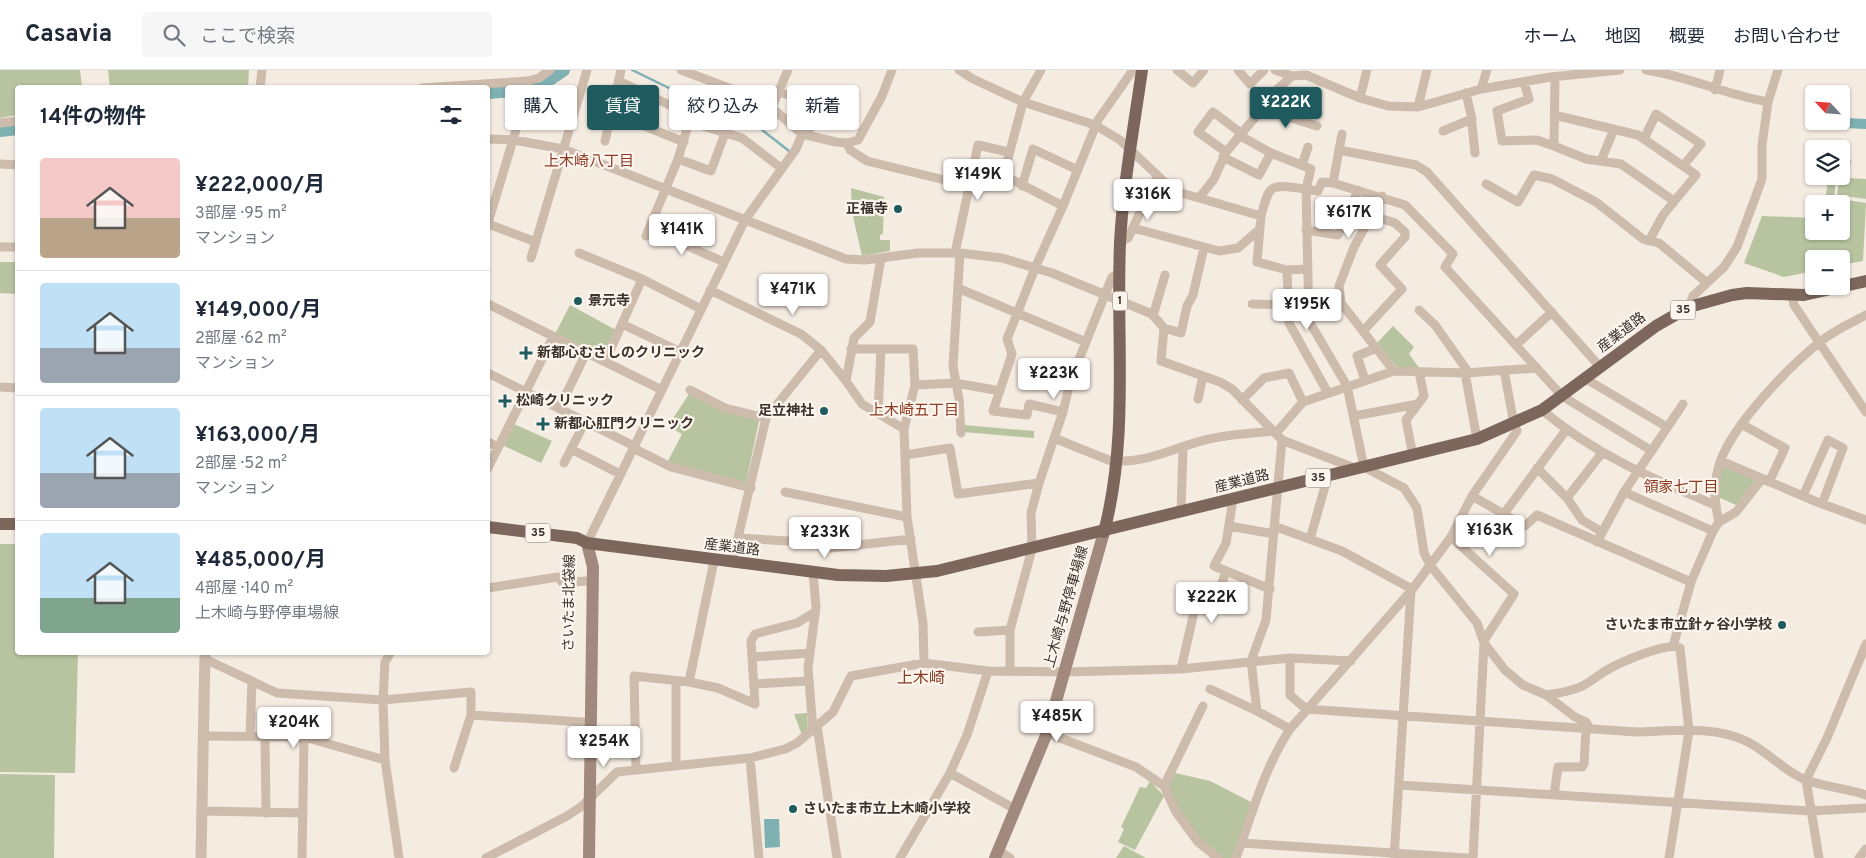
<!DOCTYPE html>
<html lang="ja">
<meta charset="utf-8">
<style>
body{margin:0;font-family:Overpass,"Noto Sans JP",sans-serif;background:#f6f6f7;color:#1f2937;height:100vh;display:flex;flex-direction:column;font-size:19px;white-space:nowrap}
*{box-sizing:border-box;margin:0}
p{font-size:16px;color:#747a83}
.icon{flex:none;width:28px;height:28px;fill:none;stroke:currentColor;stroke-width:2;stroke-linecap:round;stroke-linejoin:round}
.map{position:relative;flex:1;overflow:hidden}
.details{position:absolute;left:15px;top:15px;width:475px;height:570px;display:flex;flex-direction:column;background:#fff;border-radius:5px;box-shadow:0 1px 4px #0004}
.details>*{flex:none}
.guide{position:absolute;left:505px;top:15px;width:475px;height:45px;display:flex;gap:10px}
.needle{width:32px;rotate:296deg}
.tools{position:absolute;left:1805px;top:15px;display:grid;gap:10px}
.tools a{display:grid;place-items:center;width:45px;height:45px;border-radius:5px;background:#fff;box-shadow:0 1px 4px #0004;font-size:25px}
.price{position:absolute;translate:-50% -42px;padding:0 11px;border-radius:5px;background:#fff;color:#222;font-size:16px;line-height:32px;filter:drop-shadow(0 1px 2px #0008)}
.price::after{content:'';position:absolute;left:50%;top:30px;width:15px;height:11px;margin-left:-8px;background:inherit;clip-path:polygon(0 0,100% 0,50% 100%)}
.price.current{background:#1f5a5e;color:#fff}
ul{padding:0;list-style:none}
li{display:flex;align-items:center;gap:15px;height:125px;padding:0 25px}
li+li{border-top:1px solid #e0e1e3}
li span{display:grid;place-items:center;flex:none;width:140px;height:100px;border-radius:5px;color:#555}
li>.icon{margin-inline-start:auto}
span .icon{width:60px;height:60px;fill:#fffc;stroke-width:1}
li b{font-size:21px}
h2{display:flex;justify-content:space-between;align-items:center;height:60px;padding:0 25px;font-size:21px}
.tag{padding:0 18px;border-radius:5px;background:#fff;box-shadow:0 1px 4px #0004;font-size:18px;line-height:45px}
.tag.current{background:#1f5a5e;color:#fff}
header{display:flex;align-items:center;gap:30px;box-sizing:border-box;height:70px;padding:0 25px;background:#fff;border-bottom:1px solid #e0e1e3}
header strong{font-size:24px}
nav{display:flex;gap:28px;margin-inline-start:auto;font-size:18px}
.search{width:350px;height:45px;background:#f6f6f7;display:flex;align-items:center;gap:12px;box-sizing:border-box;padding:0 18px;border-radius:5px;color:#747a83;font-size:19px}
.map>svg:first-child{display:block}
.green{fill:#b8c4a0}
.water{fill:#7fb0b2}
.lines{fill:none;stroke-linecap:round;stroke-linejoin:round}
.stream{stroke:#7fb0b2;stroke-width:2.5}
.river{stroke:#7fb0b2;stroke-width:14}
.minor{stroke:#cdbbac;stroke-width:9}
.tertiary{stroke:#cdbbac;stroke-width:11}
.secondary{stroke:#a18a7d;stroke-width:12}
.primary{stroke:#7d675c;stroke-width:12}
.poi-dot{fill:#1f5a5e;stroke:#fbf5ee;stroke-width:2}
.labels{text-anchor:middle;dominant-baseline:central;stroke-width:4.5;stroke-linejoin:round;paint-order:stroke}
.shield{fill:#fbf5ee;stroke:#756b66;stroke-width:1}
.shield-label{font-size:12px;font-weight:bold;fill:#3b302b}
.poi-label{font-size:14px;font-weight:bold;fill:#3b302b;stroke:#fbf5ee;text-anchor:start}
.street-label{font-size:14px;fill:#3b302b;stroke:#fbf5ee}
.neighbourhood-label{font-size:15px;fill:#8c3b22;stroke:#fbf5ee}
.quarter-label{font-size:16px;fill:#8c3b22;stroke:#fbf5ee}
</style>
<header>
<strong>Casavia</strong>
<div class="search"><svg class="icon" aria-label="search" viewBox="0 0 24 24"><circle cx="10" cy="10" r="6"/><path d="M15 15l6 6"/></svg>ここで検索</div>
<nav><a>ホーム</a><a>地図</a><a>概要</a><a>お問い合わせ</a></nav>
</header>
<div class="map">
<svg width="1866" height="788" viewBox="0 0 1866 788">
<rect width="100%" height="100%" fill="#f4ebe1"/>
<path class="green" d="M 0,0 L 80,0 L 82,17 L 18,18 L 17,45 L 0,48 Z
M 108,0 L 249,0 L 248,18 L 110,17 Z
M 1842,90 L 1851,90 L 1849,108 L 1866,109 L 1866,129 L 1837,125 Z
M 1828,108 L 1836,109 L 1834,128 L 1866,133 L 1863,191 L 1841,195 L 1841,189 L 1814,189 L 1814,201 L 1784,207 L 1744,193 L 1762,146 L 1814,148 L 1814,161 L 1841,161 L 1841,134 L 1825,134 Z
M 851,118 L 884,127 L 883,164 L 880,165 L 880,170 L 890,170 L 890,181 L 862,186 L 852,142 Z
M 0,192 L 17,192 L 17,224 L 0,223 Z
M 570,235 L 616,260 L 605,287 L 555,264 Z
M 1393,256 L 1414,277 L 1409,284 L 1420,299 L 1397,297 L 1377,273 Z
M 689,324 L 759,351 L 746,413 L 667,393 L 682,364 L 668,356 Z
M 514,354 L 552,371 L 541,393 L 504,376 Z
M 964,355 L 1034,361 L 1034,368 L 964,362 Z
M 1725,395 L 1756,410 L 1736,435 L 1716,426 L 1721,397 Z
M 0,474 L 17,474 L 18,582 L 78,583 L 75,703 L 0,702 Z
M 807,643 L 808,660 L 802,665 L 794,644 Z
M 1171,702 L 1210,711 L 1255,734 L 1236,788 L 1218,788 L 1198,772 L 1164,716 Z
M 0,704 L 55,705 L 54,788 L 0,788 Z
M 1150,711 L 1164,726 L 1135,780 L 1118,772 L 1124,759 L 1121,757 L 1140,717 L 1146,718 Z
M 1124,776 L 1146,788 L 1116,788 Z"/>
<path class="water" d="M 1846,48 L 1866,49 L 1866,59 L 1845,58 Z
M 764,749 L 779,749 L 780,777 L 765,778 Z"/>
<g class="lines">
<path class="stream" d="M 632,0 L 706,36 L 752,52 L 789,81"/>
<path class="river" d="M 488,22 L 528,19 L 539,16 L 563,0
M 0,60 L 18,58"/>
<path class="minor" d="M 681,0 L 764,31 L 802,64 L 836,72 L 847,73 L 858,70 L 882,26 L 892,0
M 959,0 L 973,9 L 1023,32 L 1095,55 L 1120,70 L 1174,121 L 1199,128 L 1214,109 L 1226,82 L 1262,39 L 1271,25 L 1292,6
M 1041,0 L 1023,32 L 1005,100 L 1007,107 L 1063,136
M 1177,0 L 1193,13 L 1204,0
M 1238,0 L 1250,14 L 1264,0
M 1275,0 L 1292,6 L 1306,5 L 1360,28 L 1388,36 L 1418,37 L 1481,19 L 1551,7 L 1620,0
M 1646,0 C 1688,6 1726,25 1768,32
M 619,11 L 686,43 L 690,49 L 678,89 L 646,166
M 1524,12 L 1529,29 L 1497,41 L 1502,71 L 1537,70 L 1554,76 L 1555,7
M 260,18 L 262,0
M 422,18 L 528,11 L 539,8 L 550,0
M 1481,19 L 1487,0
M 1715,20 L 1720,0
M 779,22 L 820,35 L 807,65
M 1466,23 L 1471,45 L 1475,83
M 1360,28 L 1367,0
M 772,37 L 788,0
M 1418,37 L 1427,0
M 1262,39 L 1317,56
M 612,43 L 684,72
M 1554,45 L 1638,65 L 1696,105 L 1663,145 L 1649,171
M 690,52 L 742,68 L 781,98
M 0,53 L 18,51
M 1443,61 L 1472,49
M 488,69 L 514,70 L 563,79 L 846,189 L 865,190 L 918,183 L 960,183 L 1002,188 L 1052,203 L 1152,244 L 1164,258 L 1161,291 L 1220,312 L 1232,319 L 1282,370 L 1357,399
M 1644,69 L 1656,44 L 1701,74 L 1683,96
M 605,71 L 621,0
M 847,73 L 850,80 L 867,91 L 969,116
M 1554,76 L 1586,89 L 1621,94 L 1674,131
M 1339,80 L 1342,64
M 1226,82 L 1198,62 L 1213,42 L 1241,63
M 1223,87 L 1259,105 L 1271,83
M 678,89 L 711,101 L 725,63
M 1601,91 L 1614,59
M 0,94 L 18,95
M 1302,95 L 1308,77
M 1333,113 L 1339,80 L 1416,95 L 1427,102 L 1601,298
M 1486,114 L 1518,132 L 1534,105 L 1552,109 L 1596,132 L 1643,169 L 1659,173 L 1706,212
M 1022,116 L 1033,79 L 1078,100
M 1382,126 L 1354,177 L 1339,216 L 1341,233 L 1394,301
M 1199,128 L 1261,146 C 1270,111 1271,115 1306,119 L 1311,99 L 1271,83 L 1239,65
M 1261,146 L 1257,192 L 1287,200 L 1307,199
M 488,153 L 525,30
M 488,154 L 536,172
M 1133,158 L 1219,181 L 1238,178 L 1260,159
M 649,159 L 724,192
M 1306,160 L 1338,165 L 1358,120
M 1120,172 L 1128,168 L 1157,107
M 0,177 L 18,177
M 579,183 L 642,209
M 955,183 L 978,75 L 1008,82
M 960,183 L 953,296 L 959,329 L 961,363
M 531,188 L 587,0
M 881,188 L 870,252 L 854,268 L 846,311 L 862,334 L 904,359
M 1287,200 L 1289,253 L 1328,323
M 960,219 L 1086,272
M 710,220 L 801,264 L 821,280 L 846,311
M 1792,225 L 1794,235 L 1866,342
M 488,234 L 662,320
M 1252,234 L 1288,235
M 1689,237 L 1693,226 L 1724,197 L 1737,177 L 1762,109 L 1762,75 L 1768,32 L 1778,0
M 1419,240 L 1435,255 L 1469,303
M 1153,246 L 1165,205
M 622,254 L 681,282
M 1164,258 L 1181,263 L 1187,236 L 1193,225 L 1204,177
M 1363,261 L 1402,219 L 1380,195 L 1405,167 L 1405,162 L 1395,153 L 1370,145
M 1516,275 L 1552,242
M 851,279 L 913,279 L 915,315 L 904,359 L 907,447 L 923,553 L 924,593
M 605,292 L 642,209 L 701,239
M 488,303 L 634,376
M 1465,303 L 1477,369
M 1586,309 L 1667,357
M 1365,310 L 1357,286 L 1377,278
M 915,315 L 956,313 L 1000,321
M 0,317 L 18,318
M 690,320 L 725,338 L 766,348
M 1198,329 L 1203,306
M 1242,330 L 1264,308 L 1289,303 L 1303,332
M 559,339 L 586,283
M 1542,340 C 1594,384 1653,409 1715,435
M 1063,342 L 1029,334 L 1027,345 L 993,341 L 1012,284 L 1007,269 L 1035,198 L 1063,136 L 1098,50 L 1133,0
M 878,344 L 881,279
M 1354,346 L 1418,334
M 1743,355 L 1785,378 L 1769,412
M 1276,363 L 1303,332 L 1394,301 L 1465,303 L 1537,298
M 1054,368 L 1111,391 C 1148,394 1174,377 1209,369 C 1230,364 1253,363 1275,361
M 1282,370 L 1266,550 L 1251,591 L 1257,641 L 1290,659
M 488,372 L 498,377
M 633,378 L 671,397 L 751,418
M 571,379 L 620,404
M 905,385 L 950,378 L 958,424 L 1039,413
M 1413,386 L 1406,350 L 1424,326 L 1419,302
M 1721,391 L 1817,432 L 1866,450
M 564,393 L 585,352
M 488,398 L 553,267
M 1537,398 L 1567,428 L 1582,450 L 1602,462
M 785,422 L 907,447
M 1624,422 L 1713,461
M 1472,426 L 1525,456 L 1537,445 L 1691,512
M 1803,426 L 1828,370 L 1843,378 L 1822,434
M 1567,428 L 1602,383
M 1233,430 L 1226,473 L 1214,496 L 1270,519
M 1181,442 L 1183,379
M 1503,445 L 1566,360
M 1719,452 C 1714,432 1713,413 1720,392 C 1733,355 1788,297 1820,272 C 1833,261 1851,253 1866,245
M 1229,456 L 1274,464
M 1274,456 L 1342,481 L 1412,519
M 1451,467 L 1514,524 L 1485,569
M 738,468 L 806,472 L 831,478 L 911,469
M 1310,469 L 1328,406
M 1597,472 L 1624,422 L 1683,334
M 587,473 L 745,150 L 796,79 L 802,64
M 732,493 L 766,348 L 821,280
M 488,518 L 558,507 L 563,513 L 586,511
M 1010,560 L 1010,601
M 978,562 L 1010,560 L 1032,479 L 1031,443 L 1039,413 L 1063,342 L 1070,312 L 1112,207 L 1120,203
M 1673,576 L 1691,512 L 1713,461 L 1719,452 L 1736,442 L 1762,409
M 391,582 L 385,592 L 383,630 L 385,690 L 399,788
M 753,587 L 810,583
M 1290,588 L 1290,625 L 1306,639 L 1637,662 C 1673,661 1715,655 1748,672 C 1768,682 1785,702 1806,710 C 1824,717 1847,718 1866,725
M 205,589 L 277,623 L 383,630 L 471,622 L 471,645 L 454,698
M 1181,599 L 1195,538 L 1212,542 L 1226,501
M 689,612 L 718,618 L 755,634 L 751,571 L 755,564 L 797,553 L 815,542
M 755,614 L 809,611
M 1210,619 L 1257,641
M 1546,625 C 1558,623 1569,622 1580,617 C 1590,613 1598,605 1607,600 C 1619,593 1668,571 1680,578 L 1689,661 L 1669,788
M 471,645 L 583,652
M 817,656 L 837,788
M 1590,659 L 1586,652 L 1575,647 L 1546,625 L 1523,615 L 1505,600 L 1484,573 L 1477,553 L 1430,495 L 1424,483 L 1417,438 L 1404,418 L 1364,397 L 1347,316 L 1309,251 L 1306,119 L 1318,121 L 1322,112 L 1333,113 L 1405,135 L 1453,184 L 1445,197 L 1562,326 L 1652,381
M 813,660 L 808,598 L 816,537 L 813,503
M 1047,663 L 1136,697 L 1164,716 L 1176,742 L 1198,772 L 1218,788
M 203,666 L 304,667 L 385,690
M 250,666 L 252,611
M 265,666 L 266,743
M 750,688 L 759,788
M 676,694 L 676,611
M 636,699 L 634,606 L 689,612 L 714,491
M 950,703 L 1015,739
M 1399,715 L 1810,741 L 1866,738
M 1164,716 L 1203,636
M 1554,725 L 1558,697 L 1582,697 L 1584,694 L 1586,659
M 201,741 L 303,743
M 1242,773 L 1467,788
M 998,780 L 1010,788
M 302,788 L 304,667
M 486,788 L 567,746 L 582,736 L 617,702 L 750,688 L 785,679 L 797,673 L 833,642 L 851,606 L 924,593 L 988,601 L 1065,602 L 1181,599 L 1290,588 L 1351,591
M 900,788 L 950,703 L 967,665 L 988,601
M 1236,788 C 1252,745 1264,698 1290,659 L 1411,521 L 1451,467 L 1472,426 L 1517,361 L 1514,354 L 1504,300
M 1394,788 L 1411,521
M 1473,788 L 1484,573
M 1819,788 L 1806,710 L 1827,668 L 1866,574
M 1859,788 L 1866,779"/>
<path class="tertiary" d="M 201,788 L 205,582"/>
<path class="secondary" d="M 587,473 L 593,497 L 589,788
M 995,788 L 1047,663 L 1104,462"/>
<path class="primary" d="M 0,454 L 18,454
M 488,457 L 577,468 L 587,473 L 838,505 L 886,506 L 937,501 L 1477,369 L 1542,340 L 1656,256 L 1689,237 L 1732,225 L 1747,223 L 1804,225 L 1866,211
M 1104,462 C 1129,367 1116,270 1120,173 C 1123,115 1134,57 1142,0"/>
</g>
<g class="poi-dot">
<circle cx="898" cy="139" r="5"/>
<circle cx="578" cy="231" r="5"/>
<path d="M523.5 275.5h5v5h5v5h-5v5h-5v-5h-5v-5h5z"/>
<path d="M502.5 323.5h5v5h5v5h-5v5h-5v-5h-5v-5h5z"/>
<circle cx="824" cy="341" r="5"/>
<path d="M540.5 346.5h5v5h5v5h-5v5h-5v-5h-5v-5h5z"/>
<circle cx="1782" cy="555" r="5"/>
<circle cx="793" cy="739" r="5"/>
</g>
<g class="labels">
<g class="shield">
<rect x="1112.5" y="221.5" width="15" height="19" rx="4"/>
<rect x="1670.5" y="230.5" width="25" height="19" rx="4"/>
<rect x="1305.5" y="398.5" width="25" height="19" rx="4"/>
<rect x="525.5" y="453.5" width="25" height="19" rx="4"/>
</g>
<g class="shield-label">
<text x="1120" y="231">1</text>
<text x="1683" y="240">35</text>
<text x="1318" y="408">35</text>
<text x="538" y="463">35</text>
</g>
<g class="poi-label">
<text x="888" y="139" text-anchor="end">正福寺</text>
<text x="588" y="231">景元寺</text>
<text x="537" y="283">新都心むさしのクリニック</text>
<text x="516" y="331">松崎クリニック</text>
<text x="814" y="341" text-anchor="end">足立神社</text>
<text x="554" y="354">新都心肛門クリニック</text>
<text x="1772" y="555" text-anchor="end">さいたま市立針ヶ谷小学校</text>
<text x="803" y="739">さいたま市立上木崎小学校</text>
</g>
<g class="street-label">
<text transform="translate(1622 263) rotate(-37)">産業道路</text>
<text transform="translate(1242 412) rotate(-14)">産業道路</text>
<text transform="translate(732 478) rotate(7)">産業道路</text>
<text transform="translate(570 533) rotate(-89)">さいたま北袋線</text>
<text transform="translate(1067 537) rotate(-74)">上木崎与野停車場線</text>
</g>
<g class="neighbourhood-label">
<text x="589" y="92">上木崎八丁目</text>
<text x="914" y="341">上木崎五丁目</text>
<text x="1681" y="418">領家七丁目</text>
</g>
<g class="quarter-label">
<text x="921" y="609">上木崎</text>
</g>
</g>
</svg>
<div class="tools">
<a><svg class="needle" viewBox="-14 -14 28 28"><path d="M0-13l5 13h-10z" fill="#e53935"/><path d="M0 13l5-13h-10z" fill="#747a83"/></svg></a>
<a><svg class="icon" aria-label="layers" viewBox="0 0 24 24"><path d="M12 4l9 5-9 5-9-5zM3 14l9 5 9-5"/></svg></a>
<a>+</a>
<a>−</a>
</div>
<b class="price current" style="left:1286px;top:59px">¥222K</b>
<b class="price" style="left:978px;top:131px">¥149K</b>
<b class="price" style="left:1148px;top:151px">¥316K</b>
<b class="price" style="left:1349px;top:169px">¥617K</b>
<b class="price" style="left:682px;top:186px">¥141K</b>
<b class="price" style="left:793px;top:246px">¥471K</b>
<b class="price" style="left:1307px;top:261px">¥195K</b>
<b class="price" style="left:1054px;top:330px">¥223K</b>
<b class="price" style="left:1490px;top:487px">¥163K</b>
<b class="price" style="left:825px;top:489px">¥233K</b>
<b class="price" style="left:1212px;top:554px">¥222K</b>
<b class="price" style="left:1057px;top:673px">¥485K</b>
<b class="price" style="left:294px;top:679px">¥204K</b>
<b class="price" style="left:604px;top:698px">¥254K</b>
<div class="guide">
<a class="tag">購入</a>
<a class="tag current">賃貸</a>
<a class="tag">絞り込み</a>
<a class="tag">新着</a>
</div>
<section class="details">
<h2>14件の物件<svg class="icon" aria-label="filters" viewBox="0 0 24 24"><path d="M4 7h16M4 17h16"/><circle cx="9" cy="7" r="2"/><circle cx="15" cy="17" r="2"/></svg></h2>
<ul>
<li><span style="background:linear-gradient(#f6c9c9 60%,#b9a48a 0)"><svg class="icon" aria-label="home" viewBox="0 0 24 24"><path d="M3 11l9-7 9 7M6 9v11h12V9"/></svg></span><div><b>¥222,000/月</b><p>3部屋 · 95 m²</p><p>マンション</p></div></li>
<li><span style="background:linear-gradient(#bfe0f5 65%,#9aa5b1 0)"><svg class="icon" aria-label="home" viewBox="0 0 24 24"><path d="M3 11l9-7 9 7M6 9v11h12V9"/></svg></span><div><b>¥149,000/月</b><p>2部屋 · 62 m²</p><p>マンション</p></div></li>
<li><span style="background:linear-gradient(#bfe0f5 65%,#9aa5b1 0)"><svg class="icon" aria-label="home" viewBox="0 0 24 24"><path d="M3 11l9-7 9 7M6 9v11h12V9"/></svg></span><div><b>¥163,000/月</b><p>2部屋 · 52 m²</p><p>マンション</p></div></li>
<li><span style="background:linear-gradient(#bfe0f5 65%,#7fa58c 0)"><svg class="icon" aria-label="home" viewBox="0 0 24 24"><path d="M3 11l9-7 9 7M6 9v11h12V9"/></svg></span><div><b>¥485,000/月</b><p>4部屋 · 140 m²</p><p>上木崎与野停車場線</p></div></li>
</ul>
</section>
</div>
